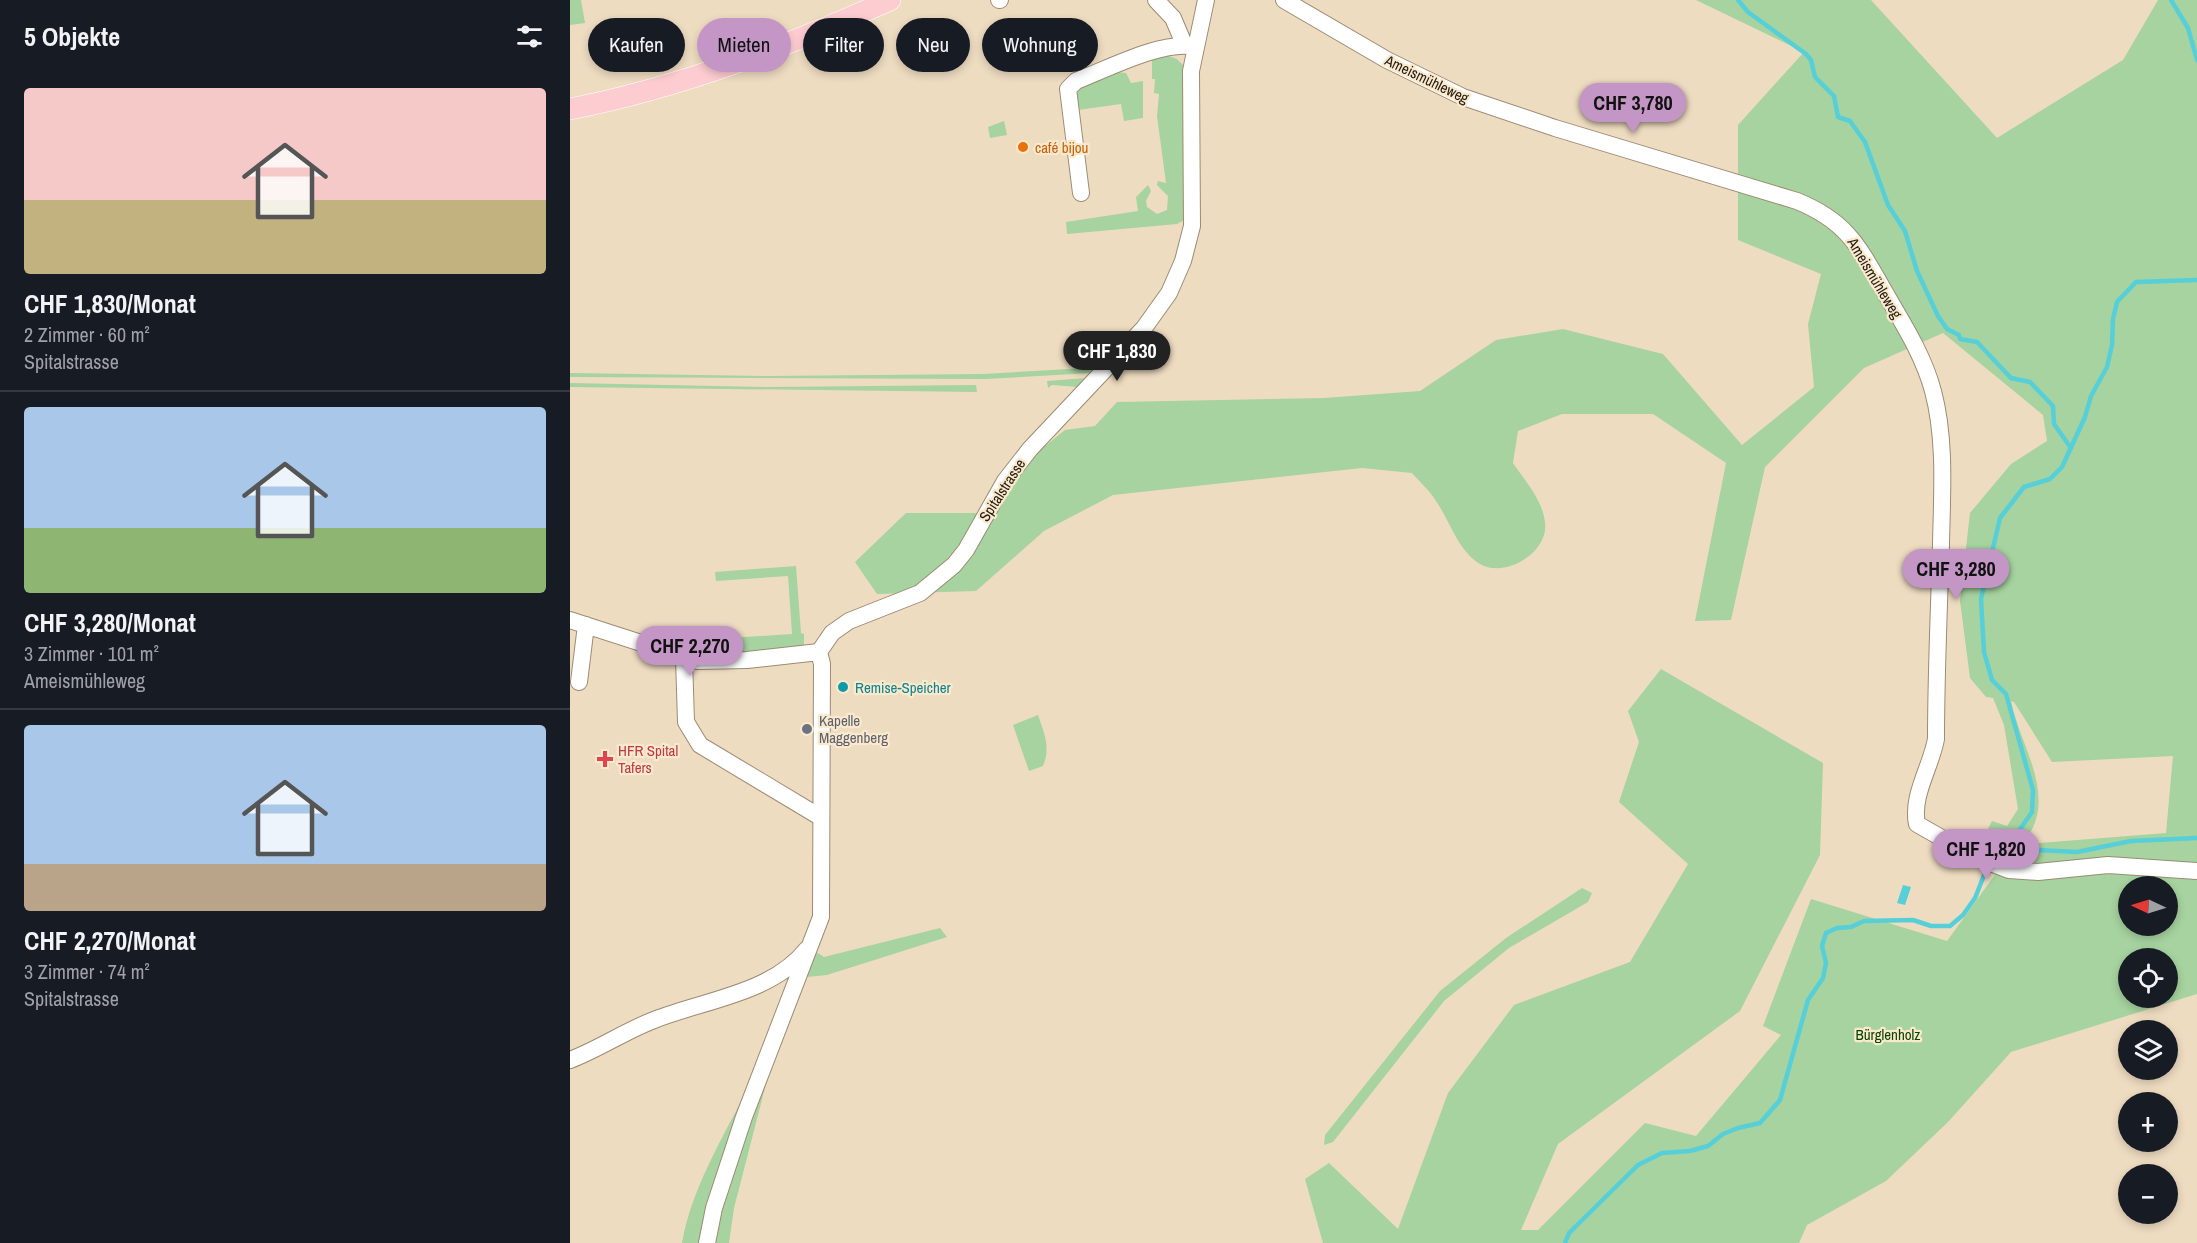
<!DOCTYPE html>
<html lang="de">
<meta charset="utf-8">
<style>
body{margin:0;font-family:"Archivo Narrow",sans-serif;background:#20242c;color:#f1f3f6;height:100vh;display:flex;flex-direction:column;font-size:22px;white-space:nowrap}
*{box-sizing:border-box;margin:0}
p{font-size:20px;color:#9ea1a6}
.icon{flex:none;width:33px;height:33px;fill:none;stroke:currentColor;stroke-width:2;stroke-linecap:round;stroke-linejoin:round}
.map{position:relative;flex:1;overflow:hidden}
.details{display:flex;flex-direction:column;background:#171b24;width:570px}
.details>*{flex:none}
.hud{position:absolute;left:18px;top:18px;width:570px;height:54px;display:flex;gap:12px}
.needle{width:39px;rotate:274deg}
.controls{position:absolute;left:1548px;top:876px;display:grid;gap:12px}
.controls a{display:grid;place-items:center;width:60px;height:60px;border-radius:50%;background:#171b24;box-shadow:0 3px 9px #0003;font-size:30px}
.price{position:absolute;translate:-50% -51px;padding:0 14px;border-radius:21px;background:#c396c6;color:#111;font-size:20px;line-height:39px;filter:drop-shadow(0 2px 3px #0008)}
.price::after{content:'';position:absolute;left:50%;top:36px;width:18px;height:14px;margin-left:-9px;background:inherit;clip-path:polygon(0 0,100% 0,50% 100%)}
.price.active{background:#222;color:#fff}
ul{padding:0;list-style:none}
li{display:grid;align-content:center;gap:12px;height:318px;padding:0 24px}
li+li{border-top:2px solid #363941}
li span{display:grid;place-items:center;height:186px;border-radius:6px;color:#555}
li>.icon{margin-inline-start:auto}
span .icon{width:108px;height:108px;fill:#fffc;stroke-width:1}
li b{font-size:26px}
h2{display:flex;justify-content:space-between;align-items:center;height:72px;padding:0 24px;font-size:26px}
.chip{padding:0 21px;border-radius:27px;background:#171b24;box-shadow:0 3px 9px #0003;font-size:21px;line-height:54px}
.chip.active{background:#c396c6;color:#111}
main{display:flex;flex:1;min-height:0}
.map>svg:first-child{display:block}
.green{fill:#a6d39f;fill-rule:evenodd}
.water{fill:#57cfd9}
.lines{fill:none;stroke-linecap:round;stroke-linejoin:round}
.stream{stroke:#57cfd9;stroke-width:4.5}
.minor-casing{stroke:#9c8b73;stroke-width:18}
.major-casing{stroke:#fff;stroke-width:22}
.minor{stroke:#fff;stroke-width:16}
.major{stroke:#fdccd0;stroke-width:21}
.food-dot{fill:#e8710a;stroke:#fbe9ce;stroke-width:2}
.culture-dot{fill:#0f9aa8;stroke:#fbe9ce;stroke-width:2}
.worship-dot{fill:#6b7280;stroke:#fbe9ce;stroke-width:2}
.health-dot{fill:#e0444e;stroke:#fbe9ce;stroke-width:2}
.labels{text-anchor:middle;dominant-baseline:central;stroke-width:4.5;stroke-linejoin:round;paint-order:stroke}
.street-label{font-size:15px;fill:#211b11;stroke:#fbe9ce}
.food-label{font-size:15px;fill:#c56008;stroke:#fbe9ce;text-anchor:start}
.culture-label{font-size:15px;fill:#0d838f;stroke:#fbe9ce;text-anchor:start}
.worship-label{font-size:15px;fill:#5b616d;stroke:#fbe9ce;text-anchor:start}
.health-label{font-size:15px;fill:#be3a42;stroke:#fbe9ce;text-anchor:start}
.park-label{font-size:15px;fill:#074301;stroke:#fbe9ce}
</style>
<main>
<section class="details">
<h2>5 Objekte<svg class="icon" aria-label="filters" viewBox="0 0 24 24"><path d="M4 7h16M4 17h16"/><circle cx="9" cy="7" r="2"/><circle cx="15" cy="17" r="2"/></svg></h2>
<ul>
<li><span style="background:linear-gradient(#f6c9c9 60%,#c2b280 0)"><svg class="icon" aria-label="home" viewBox="0 0 24 24"><path d="M3 11l9-7 9 7M6 9v11h12V9"/></svg></span><div><b>CHF 1,830/Monat</b><p>2 Zimmer · 60 m²</p><p>Spitalstrasse</p></div></li>
<li><span style="background:linear-gradient(#a9c7e8 65%,#8fb573 0)"><svg class="icon" aria-label="home" viewBox="0 0 24 24"><path d="M3 11l9-7 9 7M6 9v11h12V9"/></svg></span><div><b>CHF 3,280/Monat</b><p>3 Zimmer · 101 m²</p><p>Ameismühleweg</p></div></li>
<li><span style="background:linear-gradient(#a9c7e8 75%,#b9a48a 0)"><svg class="icon" aria-label="home" viewBox="0 0 24 24"><path d="M3 11l9-7 9 7M6 9v11h12V9"/></svg></span><div><b>CHF 2,270/Monat</b><p>3 Zimmer · 74 m²</p><p>Spitalstrasse</p></div></li>
</ul>
</section>
<div class="map">
<svg width="1627" height="1243" viewBox="0 0 1627 1243">
<rect width="100%" height="100%" fill="#eedcc1"/>
<path class="green" d="M 0,0 L 11,0 L 15,23 L 0,25 Z
M 1126,0 L 1301,0 L 1427,138 L 1553,60 L 1588,0 L 1627,0 L 1627,994 L 1441,1052 L 1378,1122 L 1316,1181 L 1237,1225 L 1229,1243 L 753,1243 L 735,1179 L 759,1163 L 828,1229 L 878,1093 L 944,1005 L 1060,962 L 1118,864 L 1049,802 L 1069,742 L 1058,711 L 1091,669 L 1253,763 L 1250,855 L 1170,1011 L 988,1144 L 951,1230 L 968,1230 L 1075,1123 L 1126,1136 L 1211,1035 L 1193,1026 L 1241,899 L 1377,941 L 1432,865 L 1469,843 L 1596,833 L 1603,756 L 1482,762 L 1444,702 L 1441,701 C 1450,746 1488,796 1456,839 C 1450,848 1436,856 1427,863 L 1407,851 L 1422,821 L 1437,826 L 1448,809 L 1434,725 L 1423,698 L 1416,697 L 1400,678 L 1390,601 L 1400,513 L 1441,464 L 1477,441 L 1473,415 L 1373,333 L 1294,368 L 1195,467 L 1161,620 L 1125,621 L 1156,463 L 1083,414 L 992,414 L 948,431 L 943,463 C 955,481 973,500 975,523 C 979,552 935,579 910,564 C 888,551 880,521 866,501 C 860,491 850,482 842,473 L 792,468 L 543,495 L 474,531 L 406,591 L 307,594 L 285,562 L 336,513 L 423,513 L 463,456 L 495,430 L 525,426 L 547,402 L 754,398 L 850,391 L 926,340 L 993,329 L 1093,354 L 1172,445 L 1244,387 L 1238,324 L 1251,274 L 1168,240 L 1168,125 L 1234,52 ZM 1558,886 L 1598,886 L 1598,926 L 1558,926 ZM 1558,958 L 1598,958 L 1598,998 L 1558,998 Z
M 596,55 L 607,59 L 614,66 L 618,218 L 607,224 L 497,234 L 496,222 L 568,211 L 566,197 L 578,185 L 581,191 L 576,201 L 577,207 L 587,214 L 597,210 L 598,196 L 587,185 L 588,181 L 596,183 L 587,116 L 589,94 L 584,93 L 585,79 L 582,79 L 582,59 Z
M 547,72 L 556,73 L 561,83 L 573,81 L 573,118 L 554,121 L 551,104 L 508,110 L 505,94 L 511,86 Z
M 434,121 L 437,135 L 420,138 L 418,127 Z
M 535,358 L 522,373 L 416,379 L 0,377 L 0,373 L 198,376 L 414,374 L 516,368 Z
M 516,378 L 508,387 L 482,385 L 478,388 L 477,381 Z
M 0,383 L 198,387 L 406,385 L 407,392 L 0,387 Z
M 226,566 L 231,633 L 234,634 L 234,646 L 219,650 L 152,654 L 151,646 L 161,646 L 160,638 L 222,634 L 218,576 L 146,581 L 145,572 Z
M 468,715 C 474,733 481,747 473,766 L 459,771 L 443,725 Z
M 1012,888 L 1022,893 L 1018,902 L 939,948 L 874,1001 L 763,1142 L 754,1145 L 755,1135 L 870,991 L 936,938 Z
M 370,928 L 377,937 L 257,975 L 237,977 L 196,1084 L 164,1208 L 159,1243 L 141,1243 L 153,1191 L 242,954 L 248,953 L 254,957 Z
M 229,963 L 131,1243 L 112,1243 C 122,1185 157,1131 183,1078 C 198,1047 208,1012 220,979 L 215,977 Z"/>
<path class="water" d="M 1333,885 L 1341,887 L 1335,905 L 1327,903 Z"/>
<g class="lines">
<path class="stream" d="M 1168,0 L 1178,12 L 1236,54 L 1241,60 L 1245,77 L 1264,96 L 1268,117 L 1280,121 L 1295,142 L 1318,205 L 1335,231 L 1347,271 L 1368,316 L 1377,329 L 1389,335 L 1390,339 L 1407,342 L 1441,378 L 1460,382 L 1483,406 L 1484,424 L 1501,448
M 1601,0 L 1618,28 L 1627,60
M 1431,845 L 1450,849 L 1507,852 L 1561,841 L 1627,838
M 995,1243 L 999,1233 L 1068,1165 L 1092,1153 L 1120,1151 L 1138,1146 L 1153,1134 L 1168,1128 L 1190,1123 L 1210,1100 L 1238,1000 L 1253,978 L 1256,963 L 1252,946 L 1256,933 L 1267,928 L 1281,927 L 1294,921 L 1343,920 L 1361,926 L 1380,926 L 1393,915 L 1405,898 L 1422,855 L 1446,835 L 1462,812 L 1463,790 L 1436,694 L 1422,680 L 1414,652 L 1411,599 L 1430,518 L 1454,487 L 1480,479 L 1492,467 L 1515,417 L 1521,396 L 1537,367 L 1542,345 L 1543,319 L 1547,302 L 1566,282 L 1627,280"/>
<defs>
<path id="minor" d="M 429,0 L 430,0
M 586,0 L 603,18 L 614,44
M 714,0 L 817,60 L 893,97 L 985,128 L 1227,201 C 1276,221 1288,245 1313,289 C 1332,322 1353,354 1363,391 C 1376,440 1372,493 1371,544 C 1369,609 1366,674 1366,739 C 1361,767 1341,796 1347,824 L 1405,857 L 1439,870 L 1468,872 L 1538,865 L 1627,871
M 511,193 L 498,89 L 506,81 C 537,69 595,39 625,47
M 0,620 L 127,661 L 177,660 L 249,652 L 262,633 L 279,621 L 350,593 L 384,565 L 396,550 L 435,481 L 460,449 L 574,328 L 599,293 L 613,261 L 622,226 L 621,71 L 636,0
M 114,658 L 116,722 L 130,745 L 250,817
M 9,682 L 16,625
M 0,1060 C 29,1049 55,1031 84,1020 C 134,1000 201,994 237,949
M 137,1243 L 144,1208 L 174,1117 L 251,917 L 252,664 L 249,652"/>
<path id="major" d="M 0,109 C 112,87 215,47 320,0"/>
</defs>
<use href="#minor" class="minor-casing"/>
<use href="#major" class="major-casing"/>
<use href="#minor" class="minor"/>
<use href="#major" class="major"/>
</g>
<circle class="food-dot" cx="453" cy="147" r="6"/>
<circle class="culture-dot" cx="273" cy="687" r="6"/>
<circle class="worship-dot" cx="237" cy="729" r="6"/>
<path class="health-dot" d="M32 750h6v6h6v6h-6v6h-6v-6h-6v-6h6z"/>
<g class="labels">
<g class="street-label">
<text transform="translate(857 79) rotate(26)">Ameismühleweg</text>
<text transform="translate(1305 278) rotate(59)">Ameismühleweg</text>
<text transform="translate(432 490) rotate(-57)">Spitalstrasse</text>
</g>
<g class="food-label">
<text x="465" y="147">café bijou</text>
</g>
<g class="culture-label">
<text x="285" y="687">Remise-Speicher</text>
</g>
<g class="worship-label">
<text x="249" y="720">Kapelle<tspan x="249" dy="17">Maggenberg</tspan></text>
</g>
<g class="health-label">
<text x="48" y="750">HFR Spital<tspan x="48" dy="17">Tafers</tspan></text>
</g>
<g class="park-label">
<text x="1318" y="1034">Bürglenholz</text>
</g>
</g>
</svg>
<div class="controls">
<a><svg class="needle" viewBox="-14 -14 28 28"><path d="M0-13l5 13h-10z" fill="#e53935"/><path d="M0 13l5-13h-10z" fill="#9ea1a6"/></svg></a>
<a><svg class="icon" aria-label="locate" viewBox="0 0 24 24"><circle cx="12" cy="12" r="6"/><path d="M12 2v4M12 18v4M2 12h4M18 12h4"/></svg></a>
<a><svg class="icon" aria-label="layers" viewBox="0 0 24 24"><path d="M12 4l9 5-9 5-9-5zM3 14l9 5 9-5"/></svg></a>
<a>+</a>
<a>−</a>
</div>
<b class="price" style="left:1063px;top:134px">CHF 3,780</b>
<b class="price active" style="left:547px;top:382px">CHF 1,830</b>
<b class="price" style="left:1386px;top:600px">CHF 3,280</b>
<b class="price" style="left:120px;top:677px">CHF 2,270</b>
<b class="price" style="left:1416px;top:880px">CHF 1,820</b>
<div class="hud">
<a class="chip">Kaufen</a>
<a class="chip active">Mieten</a>
<a class="chip">Filter</a>
<a class="chip">Neu</a>
<a class="chip">Wohnung</a>
</div>
</div>
</main>
